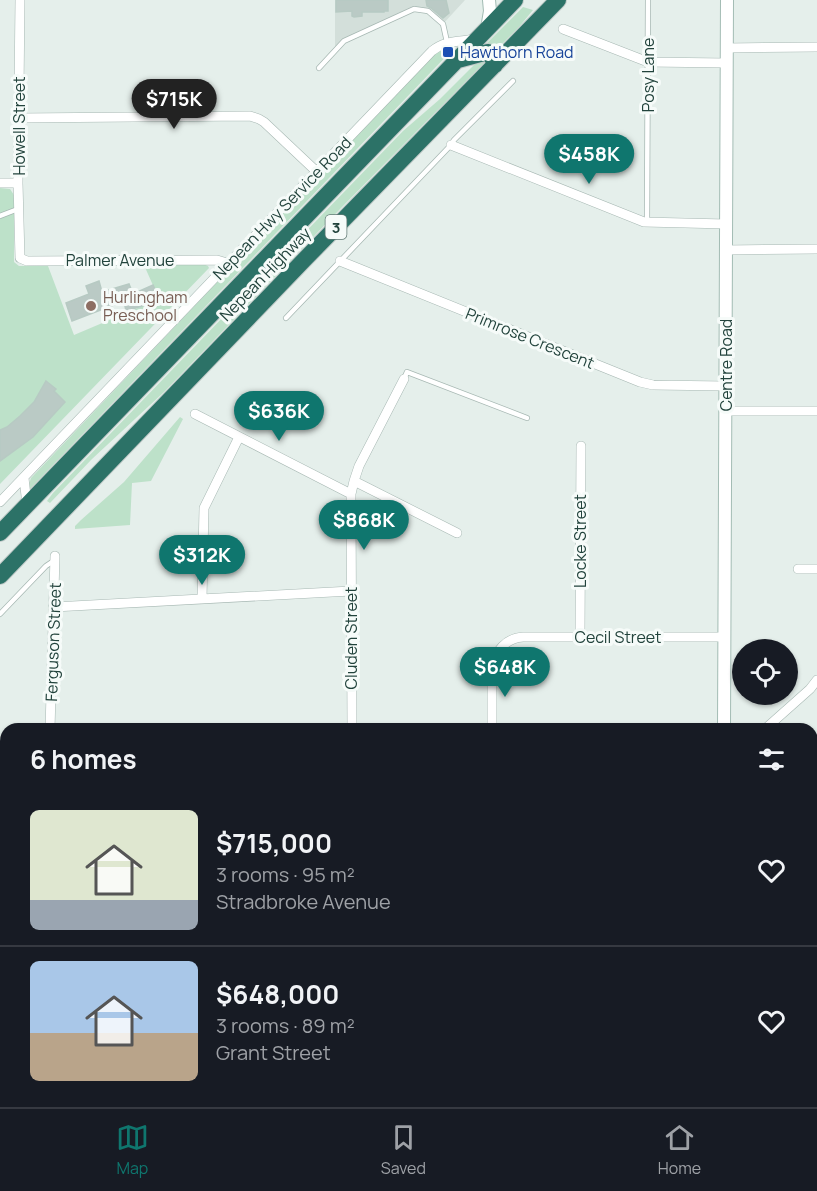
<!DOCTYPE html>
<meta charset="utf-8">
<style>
body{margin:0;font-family:Manrope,sans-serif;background:#20242c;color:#f1f3f6;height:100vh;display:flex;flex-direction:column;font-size:22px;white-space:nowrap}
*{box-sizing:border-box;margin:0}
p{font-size:20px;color:#9ea1a6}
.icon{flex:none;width:33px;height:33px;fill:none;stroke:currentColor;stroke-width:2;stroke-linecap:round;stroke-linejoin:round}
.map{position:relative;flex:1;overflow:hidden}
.details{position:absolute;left:0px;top:723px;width:818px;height:384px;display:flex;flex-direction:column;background:#171b24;border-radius:18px 18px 0 0;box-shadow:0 2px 4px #0004}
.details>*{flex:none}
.tools{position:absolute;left:732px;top:639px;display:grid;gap:12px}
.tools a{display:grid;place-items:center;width:66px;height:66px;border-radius:50%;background:#171b24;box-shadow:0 2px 4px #0004;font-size:30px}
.price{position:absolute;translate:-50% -51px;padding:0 14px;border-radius:21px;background:#0f766e;color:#fff;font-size:20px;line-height:39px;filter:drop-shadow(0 2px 3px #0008)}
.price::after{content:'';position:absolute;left:50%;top:36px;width:18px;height:14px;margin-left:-9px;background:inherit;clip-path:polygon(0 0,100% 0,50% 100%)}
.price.on{background:#222;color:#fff}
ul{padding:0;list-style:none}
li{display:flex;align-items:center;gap:18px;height:150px;padding:0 30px}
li+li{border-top:2px solid #363941}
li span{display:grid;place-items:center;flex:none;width:168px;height:120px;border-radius:9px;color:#555}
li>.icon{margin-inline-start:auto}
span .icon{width:72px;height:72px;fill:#fffc;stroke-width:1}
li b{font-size:26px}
h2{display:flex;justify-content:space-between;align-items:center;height:72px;padding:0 30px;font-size:26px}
.tabs{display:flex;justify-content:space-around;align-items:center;height:84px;border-top:2px solid #363941;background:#171b24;font-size:16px;color:#9ea1a6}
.tabs a{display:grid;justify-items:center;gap:3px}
.tabs .on{color:#0f766e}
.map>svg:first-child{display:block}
.built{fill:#d3dfda}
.green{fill:#bde1c9}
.building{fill:#bacac5;stroke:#b7cac3;stroke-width:1.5}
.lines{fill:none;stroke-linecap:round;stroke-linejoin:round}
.lane-casing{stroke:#a7b8b3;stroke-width:6}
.street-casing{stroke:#a7b8b3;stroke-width:10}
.secondary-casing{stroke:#a3bcb4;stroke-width:14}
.highway-casing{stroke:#c1cac8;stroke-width:18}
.lane{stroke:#fff;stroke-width:4.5}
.street{stroke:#fff;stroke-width:9}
.secondary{stroke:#fff;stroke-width:12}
.highway{stroke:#2c7267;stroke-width:16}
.transit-dot{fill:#1a4fb4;stroke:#f6fbf9;stroke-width:2}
.education-dot{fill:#8d6e63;stroke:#f6fbf9;stroke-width:2}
.labels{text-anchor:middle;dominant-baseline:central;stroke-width:6;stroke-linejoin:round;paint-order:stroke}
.shield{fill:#f6fbf9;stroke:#627a75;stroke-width:1.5}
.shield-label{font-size:15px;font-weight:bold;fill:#22433c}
.transit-label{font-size:16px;fill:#164399;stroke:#f6fbf9;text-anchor:start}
.street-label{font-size:16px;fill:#22433c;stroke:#f6fbf9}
.education-label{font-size:16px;fill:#785e54;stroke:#f6fbf9;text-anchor:start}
</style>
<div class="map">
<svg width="817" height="1107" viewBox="0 0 817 1107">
<rect width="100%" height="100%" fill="#e5efeb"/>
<path class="built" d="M 335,0 L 465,0 L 442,25 L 428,14 L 419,11 L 414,11 L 346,42 L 335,53 Z"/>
<path class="green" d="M 523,7 L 533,10 L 519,27 L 496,50 L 486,44 Z
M 457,45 L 29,490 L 29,484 L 31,478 L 432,56 L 445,47 Z
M 487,60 L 343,206 L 164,392 L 92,459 L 50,503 L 47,501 L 53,493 L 403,131 L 440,99 L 476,63 Z
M 0,188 L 10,189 L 14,195 L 14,262 L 19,266 L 48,266 L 74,335 L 159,299 L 144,265 L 203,264 L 208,266 L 209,268 L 0,484 Z
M 180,417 L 183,419 L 151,481 L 132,483 L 130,525 L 75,529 L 75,526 L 81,520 L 124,482 Z"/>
<path class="building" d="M 336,0 L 388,0 L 388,11 L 384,11 L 384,12 L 362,12 L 362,16 L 354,17 L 352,16 L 352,11 L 336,12 Z
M 426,0 L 446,0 L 449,13 L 443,18 L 431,8 L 427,6 Z
M 99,281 L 102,292 L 129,284 L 133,294 L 153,285 L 159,298 L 142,306 L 126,311 L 124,301 L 72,321 L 66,303 L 89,294 L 86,286 Z
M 46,381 L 56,389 L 54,391 L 65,402 L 33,437 L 0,461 L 0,430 L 7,427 L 20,416 L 34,402 Z"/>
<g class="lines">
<defs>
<path id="lane" d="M 319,68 L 344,41 L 414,9 L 428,11 L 443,24 L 447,42
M 0,216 L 18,209
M 647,222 L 648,0
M 286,318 L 451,145 L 454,140 L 513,81
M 404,379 L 407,372 L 527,418
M 0,614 L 46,566 L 55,560"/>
<path id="street" d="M 20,0 L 18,183 L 20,258 L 27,261 L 217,260 L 227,263
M 563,29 L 648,62 L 726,63
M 726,48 L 817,47
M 19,118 L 250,116 L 259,119 L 264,122 L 317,172
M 451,145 L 644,222 L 726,224
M 0,183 L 18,183
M 726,250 L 817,249
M 340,261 L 640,382 L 653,385 L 725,386
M 725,411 L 817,411
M 195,414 L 351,494
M 24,478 L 27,505
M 354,481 L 457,533
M 0,502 L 432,51 C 445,40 459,42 475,39
M 798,569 L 817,569
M 202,599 L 204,508 L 239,437
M 54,607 L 351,591
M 580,637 L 581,446
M 50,729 L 55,556
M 352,729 L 351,494 L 354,481 L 359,466 L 404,379
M 492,729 L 492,668 C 495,651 506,638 523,637 L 724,637
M 765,729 L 810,689 L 817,680
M 0,780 L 6,780
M 0,920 L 6,920
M 0,1073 L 6,1073
M 54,1101 L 54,1107
M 200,1101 L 200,1107
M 355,1101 L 355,1107
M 493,1101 L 493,1107"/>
<path id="secondary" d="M 487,29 L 490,11 L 489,0
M 724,729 L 727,0
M 723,1107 L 723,1101"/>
<path id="highway" d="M 458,60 L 488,52 L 491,55 L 495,65
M 0,533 L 515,0
M 0,576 L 304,260 L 558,0"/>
</defs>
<use href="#lane" class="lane-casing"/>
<use href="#street" class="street-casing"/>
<use href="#secondary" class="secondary-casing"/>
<use href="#highway" class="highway-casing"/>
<use href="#lane" class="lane"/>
<use href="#street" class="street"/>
<use href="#secondary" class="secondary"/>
<use href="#highway" class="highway"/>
</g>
<rect class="transit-dot" x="442" y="46" width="12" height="12" rx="3"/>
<circle class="education-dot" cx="91" cy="306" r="6"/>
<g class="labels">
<rect class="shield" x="325.5" y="215" width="21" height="24" rx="4.5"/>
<g class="shield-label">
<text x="336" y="227">3</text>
</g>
<g class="transit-label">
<text x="460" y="52">Hawthorn Road</text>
</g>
<g class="street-label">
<text transform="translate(648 75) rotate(-90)">Posy Lane</text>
<text transform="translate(19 126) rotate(-90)">Howell Street</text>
<text transform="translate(282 208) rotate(-46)">Nepean Hwy Service Road</text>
<text x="120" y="260">Palmer Avenue</text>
<text transform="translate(265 274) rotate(-46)">Nepean Highway</text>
<text transform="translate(530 338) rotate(22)">Primrose Crescent</text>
<text transform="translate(726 365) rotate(-90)">Centre Road</text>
<text transform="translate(580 541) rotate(-90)">Locke Street</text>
<text x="618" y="637">Cecil Street</text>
<text transform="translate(351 638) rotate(-90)">Cluden Street</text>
<text transform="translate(53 642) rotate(-88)">Ferguson Street</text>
</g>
<g class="education-label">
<text x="103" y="297">Hurlingham<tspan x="103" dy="18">Preschool</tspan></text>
</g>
</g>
</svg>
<div class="tools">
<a><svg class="icon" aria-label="locate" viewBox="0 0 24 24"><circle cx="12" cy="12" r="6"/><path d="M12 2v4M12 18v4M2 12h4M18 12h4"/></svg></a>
</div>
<b class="price on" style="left:174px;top:130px">$715K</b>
<b class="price" style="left:589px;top:185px">$458K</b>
<b class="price" style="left:279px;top:442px">$636K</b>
<b class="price" style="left:364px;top:551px">$868K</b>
<b class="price" style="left:202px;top:586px">$312K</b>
<b class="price" style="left:505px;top:698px">$648K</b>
<section class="details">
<h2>6 homes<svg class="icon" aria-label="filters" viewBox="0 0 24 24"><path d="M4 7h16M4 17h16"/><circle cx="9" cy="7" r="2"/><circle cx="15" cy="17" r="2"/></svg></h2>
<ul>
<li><span style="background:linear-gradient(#dfe7d0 75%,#9aa5b1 0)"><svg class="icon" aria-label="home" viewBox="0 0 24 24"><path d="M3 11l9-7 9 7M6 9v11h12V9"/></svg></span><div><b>$715,000</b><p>3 rooms · 95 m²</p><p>Stradbroke Avenue</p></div><svg class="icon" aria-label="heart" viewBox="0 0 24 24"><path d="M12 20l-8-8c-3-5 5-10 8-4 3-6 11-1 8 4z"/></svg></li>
<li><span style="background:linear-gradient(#a9c7e8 60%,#b9a48a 0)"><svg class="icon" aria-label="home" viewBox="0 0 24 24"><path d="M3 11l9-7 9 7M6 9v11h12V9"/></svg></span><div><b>$648,000</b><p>3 rooms · 89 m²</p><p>Grant Street</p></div><svg class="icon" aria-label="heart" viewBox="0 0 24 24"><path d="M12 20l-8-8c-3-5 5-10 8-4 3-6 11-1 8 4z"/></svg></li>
</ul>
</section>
</div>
<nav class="tabs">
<a class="on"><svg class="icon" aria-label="map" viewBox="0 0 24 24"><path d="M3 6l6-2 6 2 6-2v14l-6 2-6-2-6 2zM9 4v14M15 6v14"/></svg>Map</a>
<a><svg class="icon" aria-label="saved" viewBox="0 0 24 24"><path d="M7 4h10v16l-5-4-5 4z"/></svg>Saved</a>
<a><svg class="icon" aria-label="home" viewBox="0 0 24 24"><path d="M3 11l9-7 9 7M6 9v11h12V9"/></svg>Home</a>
</nav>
